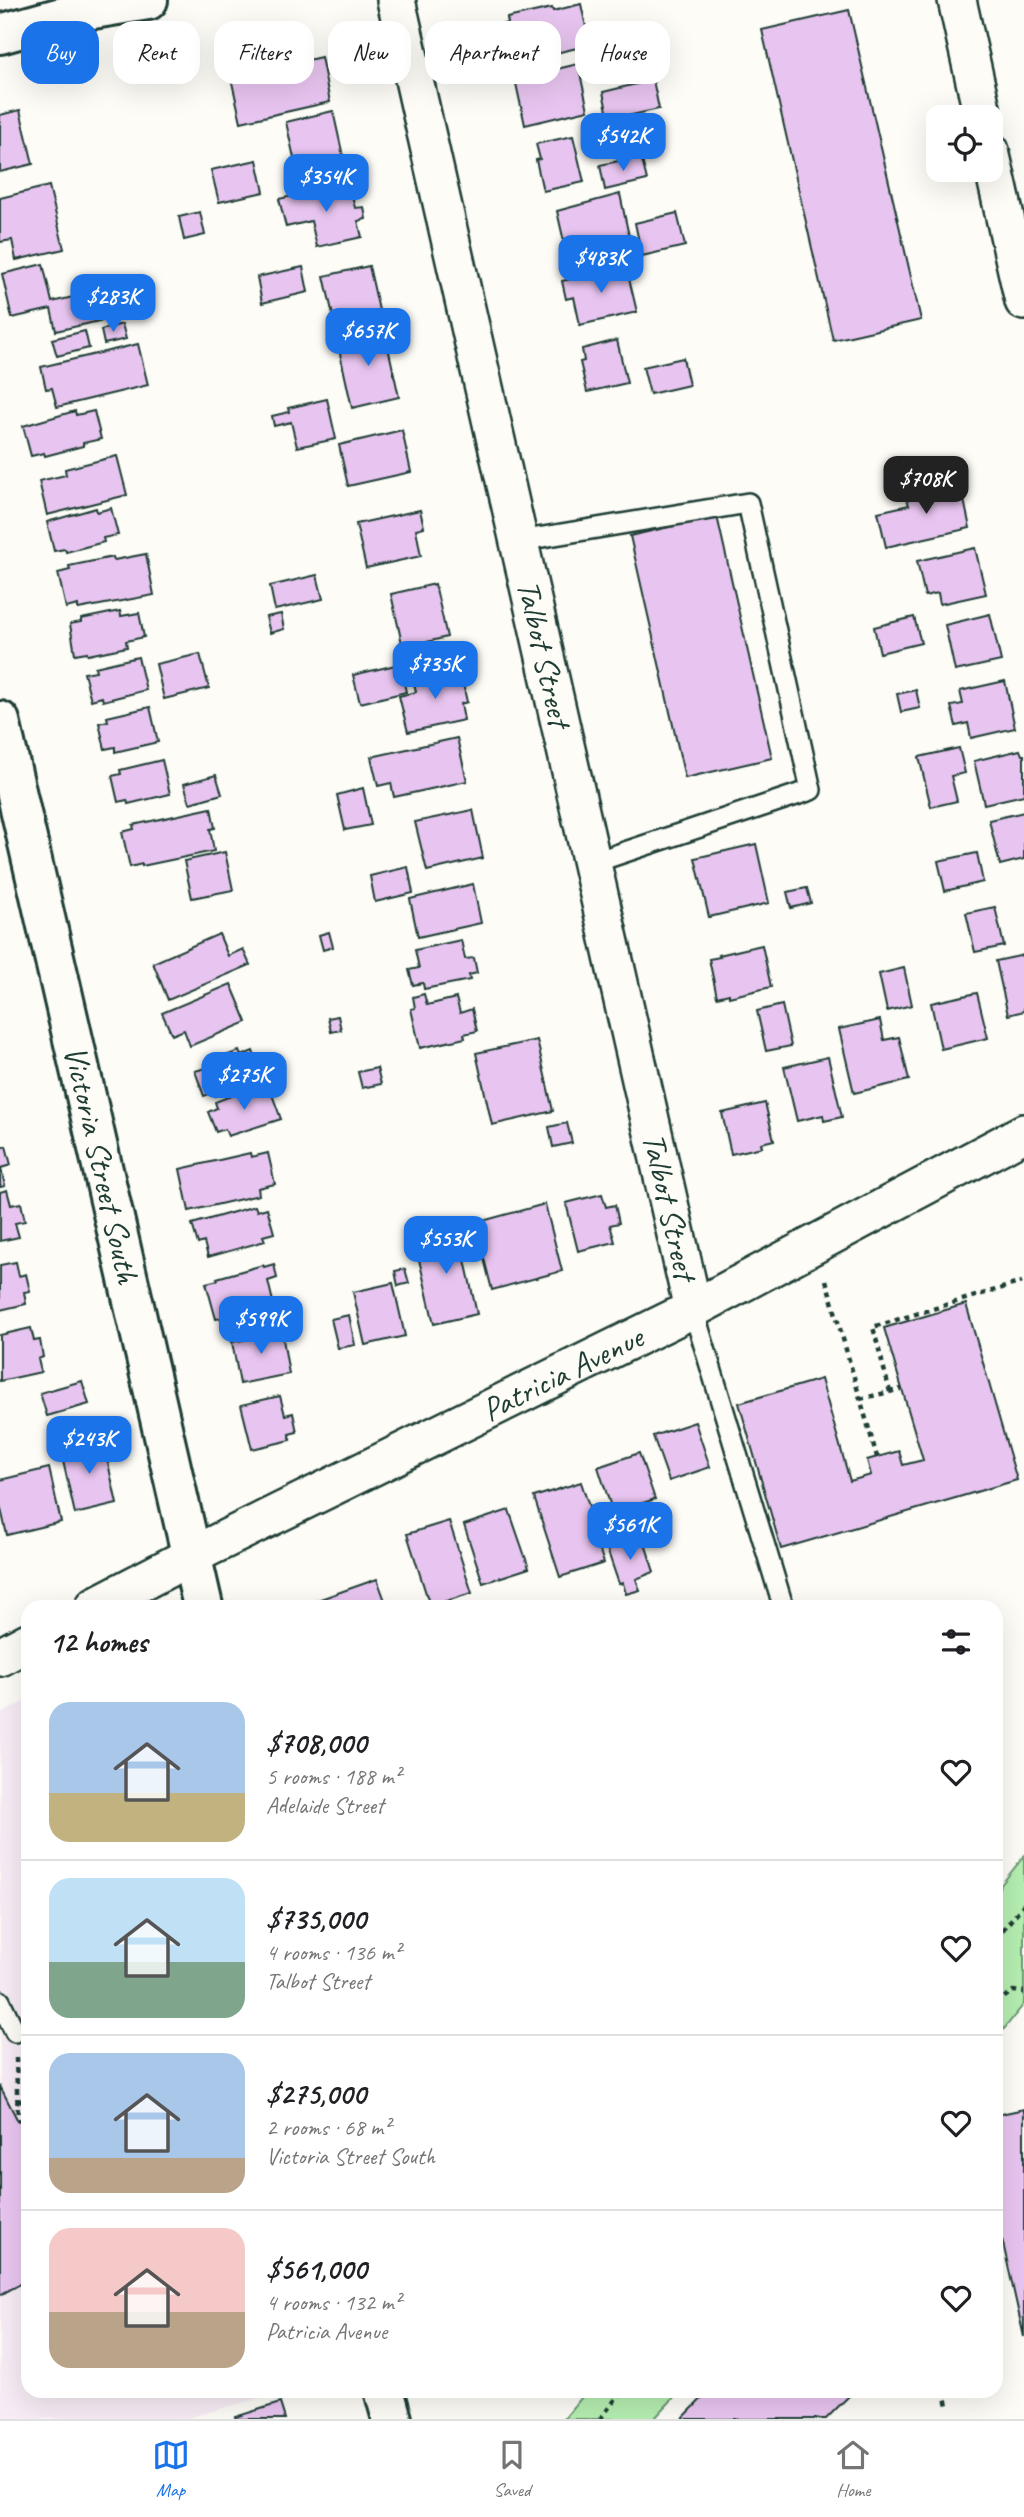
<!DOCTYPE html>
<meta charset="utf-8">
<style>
body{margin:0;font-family:Caveat,sans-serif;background:#f6f6f6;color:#202124;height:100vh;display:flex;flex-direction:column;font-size:26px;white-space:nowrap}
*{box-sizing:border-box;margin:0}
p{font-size:23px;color:#757577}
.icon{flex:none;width:38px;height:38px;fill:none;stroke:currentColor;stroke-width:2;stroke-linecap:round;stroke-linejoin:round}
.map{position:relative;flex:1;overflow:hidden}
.details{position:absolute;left:21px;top:1600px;width:982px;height:798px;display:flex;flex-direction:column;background:#fff;border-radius:21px;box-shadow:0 7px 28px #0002}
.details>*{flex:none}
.guide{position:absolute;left:21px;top:21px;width:984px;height:63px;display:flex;gap:14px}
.fabs{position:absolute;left:926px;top:105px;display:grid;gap:14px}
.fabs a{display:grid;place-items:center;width:77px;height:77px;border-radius:14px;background:#fff;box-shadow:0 7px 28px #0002;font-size:35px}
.price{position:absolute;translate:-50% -60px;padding:0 16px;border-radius:14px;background:#1a73e8;color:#fff;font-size:23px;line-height:46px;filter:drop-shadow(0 2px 4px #0008)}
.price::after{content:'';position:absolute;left:50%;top:42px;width:21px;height:16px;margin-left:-10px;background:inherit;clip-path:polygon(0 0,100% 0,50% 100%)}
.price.selected{background:#222;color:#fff}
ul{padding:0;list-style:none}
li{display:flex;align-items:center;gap:21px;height:175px;padding:0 28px}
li+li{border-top:2px solid #e0e0e0}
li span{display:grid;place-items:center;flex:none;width:196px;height:140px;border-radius:21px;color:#555}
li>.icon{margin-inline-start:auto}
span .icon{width:84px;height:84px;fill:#fffc;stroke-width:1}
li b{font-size:30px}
h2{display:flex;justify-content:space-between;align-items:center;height:84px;padding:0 28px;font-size:30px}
.chip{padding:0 24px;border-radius:21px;background:#fff;box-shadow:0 7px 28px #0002;font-size:24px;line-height:63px}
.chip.selected{background:#1a73e8;color:#fff}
.menu{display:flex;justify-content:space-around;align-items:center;height:98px;border-top:2px solid #e0e0e0;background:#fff;font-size:19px;color:#757577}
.menu a{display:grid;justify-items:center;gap:4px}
.menu .selected{color:#1a73e8}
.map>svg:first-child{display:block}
.built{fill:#f7ecf5}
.green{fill:#b5eeb1;stroke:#6a9672;stroke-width:2}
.building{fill:#e8c5f0;stroke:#1f3d34;stroke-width:2}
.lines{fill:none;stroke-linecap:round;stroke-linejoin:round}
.service-casing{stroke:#1f3d34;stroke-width:24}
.minor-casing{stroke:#1f3d34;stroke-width:42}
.tertiary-casing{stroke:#1f3d34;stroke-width:44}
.secondary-casing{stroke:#1f3d34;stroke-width:44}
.path{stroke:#1f3d34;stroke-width:4.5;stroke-dasharray:5 5;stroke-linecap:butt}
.service{stroke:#fdfcf7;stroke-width:19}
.minor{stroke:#fdfcf7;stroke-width:37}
.tertiary{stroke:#fdfcf7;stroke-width:38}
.secondary{stroke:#fdfcf7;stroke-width:38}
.labels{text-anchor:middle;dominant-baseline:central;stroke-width:7;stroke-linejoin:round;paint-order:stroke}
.street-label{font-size:33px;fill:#1f3d34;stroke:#fdfcf7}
</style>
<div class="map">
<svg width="1024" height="2419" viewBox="0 0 1024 2419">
<rect width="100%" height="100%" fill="#fdfcf7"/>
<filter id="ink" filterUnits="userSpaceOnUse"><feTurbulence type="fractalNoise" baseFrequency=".0143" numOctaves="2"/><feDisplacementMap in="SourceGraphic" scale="14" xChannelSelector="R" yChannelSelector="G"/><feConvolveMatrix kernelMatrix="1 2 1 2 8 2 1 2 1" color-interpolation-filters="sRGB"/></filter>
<g filter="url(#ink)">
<path class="built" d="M 28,1700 L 28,2390 L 285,2391 L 184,2419 L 0,2419 L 0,1714 Z"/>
<path class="green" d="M 1024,1856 L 1024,2004 L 996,2039 L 996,1891 Z
M 587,2391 L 587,2390 L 680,2391 L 654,2419 L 564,2419 Z"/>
<path class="building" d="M 581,4 L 590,45 L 517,62 L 512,41 L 507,42 L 503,24 L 508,23 L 507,18 L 552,8 L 553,11 Z
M 849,10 L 921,320 L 833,340 L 762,30 Z
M 321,57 L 330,102 L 241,122 L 231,78 Z
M 578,64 L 588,110 L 525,125 L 515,79 Z
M 653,80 L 659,109 L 609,120 L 603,92 Z
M 20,110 L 33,164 L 0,172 L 0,115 Z
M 333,111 L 343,156 L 296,167 L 286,122 Z
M 573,136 L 584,182 L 543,191 L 536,160 L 540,159 L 536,144 Z
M 641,156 L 647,180 L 605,190 L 600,165 Z
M 257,160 L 264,192 L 219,202 L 211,170 Z
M 349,183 L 355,208 L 364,207 L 366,219 L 358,221 L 362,237 L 317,247 L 311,221 L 286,227 L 279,199 Z
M 49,186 L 64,249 L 16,260 L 12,240 L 0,242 L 0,198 Z
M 620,194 L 630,241 L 567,255 L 557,211 Z
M 200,212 L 205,235 L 184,240 L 179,217 Z
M 677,213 L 685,246 L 642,256 L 635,223 Z
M 43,264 L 52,302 L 115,287 L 120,310 L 107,313 L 108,319 L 56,331 L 51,309 L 12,318 L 2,274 Z
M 369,266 L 381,319 L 336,329 L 324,276 Z
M 626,266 L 637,312 L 580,325 L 574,297 L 566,299 L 562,281 Z
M 303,267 L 308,292 L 262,303 L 257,277 Z
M 122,324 L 126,339 L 104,344 L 101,330 Z
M 384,329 L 399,397 L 352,408 L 337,340 Z
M 85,331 L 89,348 L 57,356 L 52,339 Z
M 617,340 L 627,383 L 587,392 L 580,362 L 584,361 L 582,349 Z
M 138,344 L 148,385 L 57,407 L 52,388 L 46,389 L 41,367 Z
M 683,358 L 689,385 L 650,394 L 643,367 Z
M 327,399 L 336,439 L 297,447 L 291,422 L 274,426 L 272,416 L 289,412 L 288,408 Z
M 75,411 L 76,415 L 94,411 L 101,439 L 83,443 L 83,446 L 45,456 L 44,453 L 31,456 L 23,426 Z
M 402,430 L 411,472 L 348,486 L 339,445 Z
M 117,456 L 127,495 L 47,515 L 39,481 L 66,475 L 65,469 Z
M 960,481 L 970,528 L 886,547 L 878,512 L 909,505 L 907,499 L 917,497 L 915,492 Z
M 96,508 L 97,512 L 111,508 L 118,535 L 103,538 L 104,542 L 66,552 L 65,549 L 54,551 L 47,522 Z
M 420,510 L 424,527 L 416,529 L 421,556 L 366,568 L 356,524 Z
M 717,516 L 772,758 L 685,778 L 630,536 Z
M 975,548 L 986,594 L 940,604 L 938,593 L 925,596 L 917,561 Z
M 146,554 L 154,595 L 78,609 L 78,605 L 66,608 L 58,573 L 70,570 L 69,566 L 113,557 L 114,560 Z
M 317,575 L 323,599 L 275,610 L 270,586 Z
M 435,584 L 447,637 L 403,648 L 391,594 Z
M 120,611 L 121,616 L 139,613 L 144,637 L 126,641 L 127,647 L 88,655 L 87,652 L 75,654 L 70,624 L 81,622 L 81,619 Z
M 281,614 L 284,629 L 270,633 L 266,617 Z
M 990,614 L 1001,661 L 955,671 L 945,625 Z
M 914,617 L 921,643 L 880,653 L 874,627 Z
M 200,654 L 209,688 L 164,699 L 156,664 Z
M 138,657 L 146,690 L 103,701 L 102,697 L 91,700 L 84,673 L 96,671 L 95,667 Z
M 400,664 L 406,692 L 360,703 L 353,675 Z
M 453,669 L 453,671 L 460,670 L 467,702 L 461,704 L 464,720 L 408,732 L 399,696 L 416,692 L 413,678 Z
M 1005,681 L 1015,728 L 971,738 L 968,723 L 956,726 L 951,706 L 963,704 L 960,691 Z
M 916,690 L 920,708 L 901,712 L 897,694 Z
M 150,707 L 158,742 L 115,752 L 115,747 L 105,749 L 99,723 L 108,721 L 107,717 Z
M 457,738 L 467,781 L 394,797 L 391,783 L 378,786 L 371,757 Z
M 959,748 L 965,773 L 951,776 L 957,801 L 931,807 L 919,757 Z
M 1020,750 L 1022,755 L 1024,755 L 1024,795 L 984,804 L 974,761 Z
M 162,760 L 170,794 L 128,804 L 127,800 L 118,802 L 112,776 L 121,774 L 120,770 Z
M 216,775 L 222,794 L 190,803 L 184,784 Z
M 363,788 L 371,825 L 345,830 L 337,795 Z
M 211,808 L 215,828 L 210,829 L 214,851 L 142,866 L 142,864 L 130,867 L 122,832 L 134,829 L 133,825 Z
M 473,810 L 483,858 L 427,871 L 415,822 Z
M 1024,812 L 1024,859 L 1000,865 L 989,820 Z
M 756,844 L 769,903 L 709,917 L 695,858 Z
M 225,852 L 233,890 L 192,898 L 184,861 Z
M 977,853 L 983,882 L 945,891 L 938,861 Z
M 408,867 L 413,893 L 375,902 L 370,876 Z
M 473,884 L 481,923 L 418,937 L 410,899 Z
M 807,888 L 811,903 L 791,908 L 787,892 Z
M 995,907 L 1004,946 L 975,952 L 966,913 Z
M 329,932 L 333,947 L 323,950 L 319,935 Z
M 219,934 L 228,956 L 243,949 L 250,965 L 168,1000 L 153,963 Z
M 461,940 L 465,959 L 474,958 L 477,973 L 469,975 L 470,980 L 424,989 L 423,983 L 413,985 L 409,970 L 419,968 L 415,950 Z
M 762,945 L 771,987 L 729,997 L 729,994 L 717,997 L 709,959 L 720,957 L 719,955 Z
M 1024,955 L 1024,1011 L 1008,1015 L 996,961 Z
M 904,968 L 912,1005 L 887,1011 L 879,974 Z
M 231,984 L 247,1022 L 190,1046 L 184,1030 L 172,1035 L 162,1013 Z
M 977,993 L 988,1038 L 941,1049 L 931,1003 Z
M 424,994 L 427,1005 L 456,998 L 460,1013 L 472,1009 L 477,1031 L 464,1034 L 465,1038 L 420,1048 L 411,1009 L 415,1008 L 413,997 Z
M 782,1005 L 791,1046 L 766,1051 L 757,1011 Z
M 338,1016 L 341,1030 L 331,1032 L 328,1018 Z
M 880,1020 L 884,1040 L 899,1037 L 909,1080 L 854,1093 L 839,1029 Z
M 537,1040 L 553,1111 L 492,1125 L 476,1053 Z
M 239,1051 L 241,1056 L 253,1051 L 262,1076 L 250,1081 L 251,1083 L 215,1096 L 214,1092 L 204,1096 L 195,1071 L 206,1068 L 204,1064 Z
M 828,1057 L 842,1117 L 824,1121 L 823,1115 L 797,1121 L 784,1067 Z
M 377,1068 L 381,1084 L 362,1088 L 358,1072 Z
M 251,1088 L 253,1095 L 270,1089 L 281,1119 L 228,1136 L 225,1129 L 216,1132 L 208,1112 L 217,1108 L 215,1102 Z
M 765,1103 L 774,1140 L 761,1143 L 762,1147 L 731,1154 L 722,1113 Z
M 567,1123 L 572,1143 L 553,1147 L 549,1127 Z
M 6,1146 L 11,1165 L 1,1168 L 5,1186 L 0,1187 L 0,1148 Z
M 250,1153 L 251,1157 L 268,1153 L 275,1184 L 258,1188 L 259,1195 L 189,1211 L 180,1169 Z
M 7,1190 L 11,1205 L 21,1203 L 25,1221 L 15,1223 L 19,1237 L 0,1241 L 0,1192 Z
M 602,1194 L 606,1207 L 615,1205 L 619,1223 L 610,1225 L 615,1242 L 578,1251 L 566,1203 Z
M 545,1204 L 562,1271 L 492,1290 L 475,1223 Z
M 255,1206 L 257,1211 L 267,1208 L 274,1233 L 263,1236 L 265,1241 L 208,1257 L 204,1242 L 198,1244 L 192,1224 Z
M 458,1228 L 477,1314 L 434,1324 L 414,1238 Z
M 16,1262 L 19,1276 L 26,1274 L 30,1291 L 24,1292 L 26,1304 L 0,1310 L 0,1265 Z
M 274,1264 L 277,1278 L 268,1281 L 274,1306 L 229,1319 L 228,1316 L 216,1319 L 206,1283 L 218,1280 L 217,1278 L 263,1265 L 264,1267 Z
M 405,1269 L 409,1283 L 398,1286 L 395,1271 Z
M 393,1283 L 405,1336 L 365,1345 L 353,1292 Z
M 966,1304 L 1017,1480 L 781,1549 L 739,1403 L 821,1379 L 850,1481 L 871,1475 L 867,1460 L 899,1451 L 903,1465 L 923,1460 L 884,1328 Z
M 349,1315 L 355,1345 L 338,1348 L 331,1319 Z
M 276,1324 L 278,1334 L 282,1333 L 289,1374 L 240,1384 L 232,1342 L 259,1337 L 257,1328 Z
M 31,1328 L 34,1341 L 40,1340 L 43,1357 L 38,1359 L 41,1372 L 0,1381 L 0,1335 Z
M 82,1381 L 89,1404 L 47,1416 L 40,1393 Z
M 280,1396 L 285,1415 L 293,1413 L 297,1432 L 289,1434 L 291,1440 L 252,1449 L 241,1405 Z
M 695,1422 L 710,1467 L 669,1481 L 653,1436 Z
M 102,1436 L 117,1504 L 75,1514 L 61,1452 L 83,1446 L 81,1440 Z
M 639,1453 L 655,1499 L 613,1513 L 598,1467 Z
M 49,1468 L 61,1522 L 7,1535 L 0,1505 L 0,1480 Z
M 581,1482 L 599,1537 L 596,1539 L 604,1563 L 560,1577 L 534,1497 Z
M 509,1510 L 529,1568 L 483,1583 L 464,1525 Z
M 449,1521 L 472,1593 L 430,1606 L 407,1534 Z
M 642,1534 L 654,1572 L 636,1579 L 640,1590 L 626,1594 L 623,1583 L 619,1584 L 606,1546 Z
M 377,1579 L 387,1606 L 311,1606 L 309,1603 Z
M 0,2086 L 18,2121 L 28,2116 L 28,2280 L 0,2295 Z
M 1024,2109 L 1024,2337 L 996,2212 L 996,2115 Z
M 710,2390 L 855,2390 L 826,2419 L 682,2419 Z
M 280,2403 L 285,2419 L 236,2419 L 235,2417 Z"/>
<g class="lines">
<defs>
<path id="service" d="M 519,541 L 748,503 L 811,790 L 592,863
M 693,1309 L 783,1606
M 0,2001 L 15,2032"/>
<g id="minor">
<path id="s1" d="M 396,0 L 693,1309"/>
<path d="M 957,0 L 983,117"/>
<path d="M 990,151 L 1024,301"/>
<path id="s2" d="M 95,1606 L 191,1556 L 693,1309 L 1024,1133"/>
<path d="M 0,1657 L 28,1642"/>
</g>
<path id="tertiary" d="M 0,34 L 87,10 L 148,0"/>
<g id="secondary">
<path id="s3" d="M 0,721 L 203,1606"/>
<path d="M 384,2390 L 392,2419"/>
</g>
</defs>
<use href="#service" class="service-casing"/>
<use href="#minor" class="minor-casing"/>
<use href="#tertiary" class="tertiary-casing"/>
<use href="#secondary" class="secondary-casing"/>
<path class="path" d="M 826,1280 L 877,1457
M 890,1392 L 873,1327 L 1022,1282
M 860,1399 L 902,1389
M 996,1938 L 1024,1904
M 996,2003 L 1013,1991 L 1024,1992
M 16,2058 L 18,2121
M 17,2102 L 28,2097
M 944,2390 L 948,2405
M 600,2419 L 623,2390"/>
<use href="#service" class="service"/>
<use href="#minor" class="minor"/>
<use href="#tertiary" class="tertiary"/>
<use href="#secondary" class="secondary"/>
</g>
</g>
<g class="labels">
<g class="street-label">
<text stroke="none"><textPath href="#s1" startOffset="670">Talbot Street</textPath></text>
<text stroke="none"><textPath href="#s3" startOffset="455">Victoria Street South</textPath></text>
<text stroke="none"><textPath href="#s1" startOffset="1237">Talbot Street</textPath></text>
<text stroke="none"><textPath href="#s2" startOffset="522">Patricia Avenue</textPath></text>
</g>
</g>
</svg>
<div class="fabs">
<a><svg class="icon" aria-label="locate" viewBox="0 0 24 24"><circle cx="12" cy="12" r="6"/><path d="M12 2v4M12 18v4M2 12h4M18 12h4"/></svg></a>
</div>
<b class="price" style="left:623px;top:173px">$542K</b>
<b class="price" style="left:326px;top:214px">$354K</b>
<b class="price" style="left:601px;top:295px">$483K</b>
<b class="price" style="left:113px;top:334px">$283K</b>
<b class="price" style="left:368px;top:368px">$657K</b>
<b class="price selected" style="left:926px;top:516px">$708K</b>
<b class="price" style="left:435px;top:701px">$735K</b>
<b class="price" style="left:244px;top:1112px">$275K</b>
<b class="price" style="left:446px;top:1276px">$553K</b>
<b class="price" style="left:261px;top:1356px">$599K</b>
<b class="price" style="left:89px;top:1476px">$243K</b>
<b class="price" style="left:630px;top:1562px">$561K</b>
<div class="guide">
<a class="chip selected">Buy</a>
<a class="chip">Rent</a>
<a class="chip">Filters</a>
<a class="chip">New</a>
<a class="chip">Apartment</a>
<a class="chip">House</a>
</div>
<section class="details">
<h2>12 homes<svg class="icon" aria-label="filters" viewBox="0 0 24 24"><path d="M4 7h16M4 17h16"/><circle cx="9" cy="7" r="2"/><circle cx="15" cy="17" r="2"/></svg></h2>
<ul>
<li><span style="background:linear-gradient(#a9c7e8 65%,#c2b280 0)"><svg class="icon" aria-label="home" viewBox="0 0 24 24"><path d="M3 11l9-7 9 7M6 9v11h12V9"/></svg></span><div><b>$708,000</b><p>5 rooms · 188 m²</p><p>Adelaide Street</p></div><svg class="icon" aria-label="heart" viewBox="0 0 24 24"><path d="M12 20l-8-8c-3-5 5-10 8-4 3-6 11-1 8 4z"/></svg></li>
<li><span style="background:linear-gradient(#bfe0f5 60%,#7fa58c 0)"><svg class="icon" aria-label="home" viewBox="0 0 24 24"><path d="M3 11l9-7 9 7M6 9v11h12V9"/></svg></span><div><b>$735,000</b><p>4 rooms · 136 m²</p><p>Talbot Street</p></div><svg class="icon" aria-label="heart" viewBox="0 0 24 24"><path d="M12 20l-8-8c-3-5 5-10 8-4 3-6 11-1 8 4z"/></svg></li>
<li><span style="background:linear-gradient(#a9c7e8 75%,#b9a48a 0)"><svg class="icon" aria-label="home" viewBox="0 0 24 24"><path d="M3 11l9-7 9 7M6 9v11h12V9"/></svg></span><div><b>$275,000</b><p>2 rooms · 68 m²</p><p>Victoria Street South</p></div><svg class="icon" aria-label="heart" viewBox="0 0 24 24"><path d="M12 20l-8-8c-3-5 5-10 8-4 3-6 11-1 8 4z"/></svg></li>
<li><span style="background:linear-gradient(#f6c9c9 60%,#b9a48a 0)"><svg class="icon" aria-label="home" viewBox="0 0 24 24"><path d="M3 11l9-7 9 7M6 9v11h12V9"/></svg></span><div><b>$561,000</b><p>4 rooms · 132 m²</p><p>Patricia Avenue</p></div><svg class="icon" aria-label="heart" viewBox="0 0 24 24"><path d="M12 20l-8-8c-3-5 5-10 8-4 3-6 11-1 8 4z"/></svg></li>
</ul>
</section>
</div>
<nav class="menu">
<a class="selected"><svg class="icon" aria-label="map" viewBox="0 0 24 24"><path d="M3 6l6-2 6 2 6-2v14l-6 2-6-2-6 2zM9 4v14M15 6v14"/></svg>Map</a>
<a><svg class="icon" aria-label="saved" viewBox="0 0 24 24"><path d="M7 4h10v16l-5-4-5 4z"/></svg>Saved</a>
<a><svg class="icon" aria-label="home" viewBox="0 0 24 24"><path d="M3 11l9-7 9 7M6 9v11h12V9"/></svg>Home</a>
</nav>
